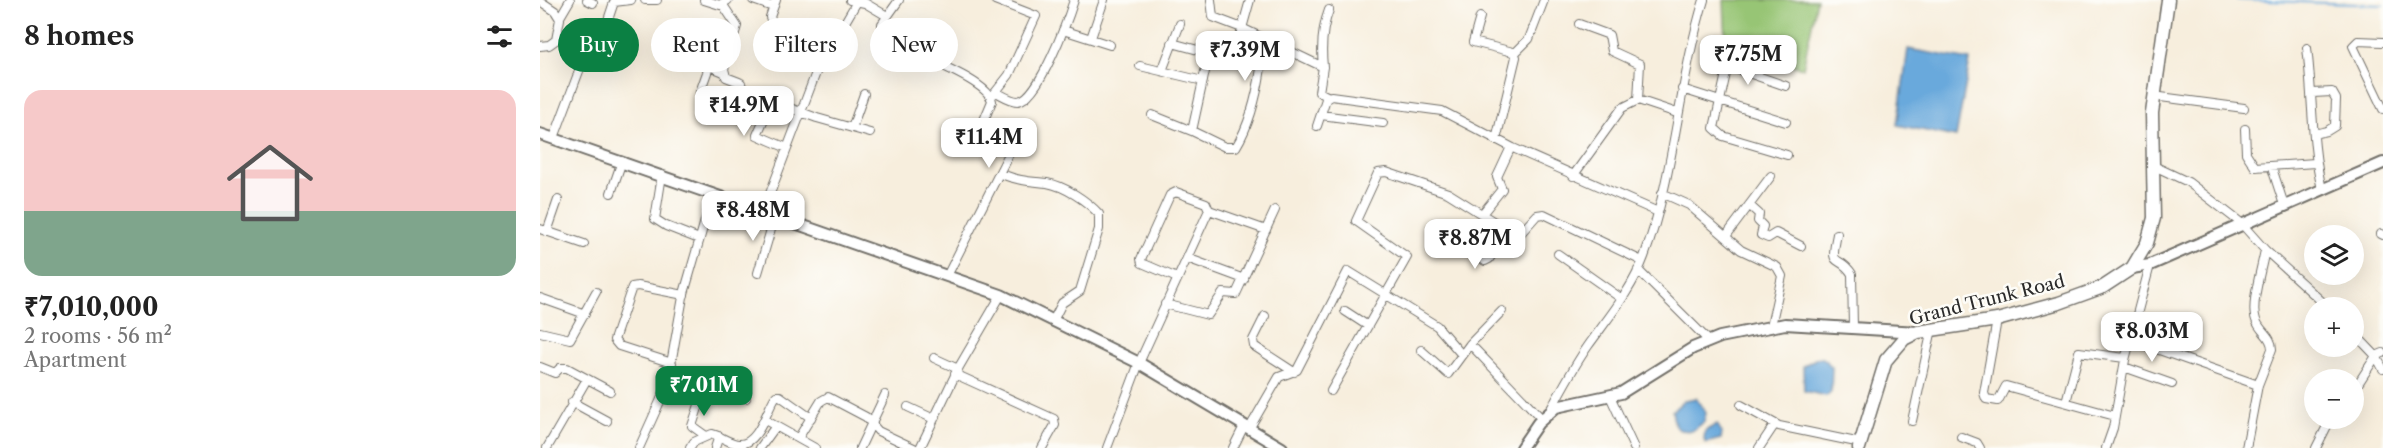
<!DOCTYPE html>
<meta charset="utf-8">
<style>
body{margin:0;font-family:"Libre Caslon Text",serif;background:#f2f2f2;color:#222;height:100vh;display:flex;flex-direction:column;font-size:22px;white-space:nowrap}
*{box-sizing:border-box;margin:0}
p{font-size:20px;color:#767676}
.icon{flex:none;width:33px;height:33px;fill:none;stroke:currentColor;stroke-width:2;stroke-linecap:round;stroke-linejoin:round}
.map{position:relative;flex:1;overflow:hidden}
.details{display:flex;flex-direction:column;background:#fff;width:540px}
.details>*{flex:none}
.banner{position:absolute;left:18px;top:18px;width:570px;height:54px;display:flex;gap:12px}
.fabs{position:absolute;left:1764px;top:225px;display:grid;gap:12px}
.fabs a{display:grid;place-items:center;width:60px;height:60px;border-radius:50%;background:#fff;box-shadow:0 6px 24px #0002;font-size:30px}
.price{position:absolute;translate:-50% -51px;padding:0 14px;border-radius:12px;background:#fff;color:#222;font-size:20px;line-height:39px;filter:drop-shadow(0 2px 3px #0008)}
.price::after{content:'';position:absolute;left:50%;top:36px;width:18px;height:14px;margin-left:-9px;background:inherit;clip-path:polygon(0 0,100% 0,50% 100%)}
.price.on{background:#0b8043;color:#fff}
ul{padding:0;list-style:none}
li{display:grid;align-content:center;gap:12px;height:318px;padding:0 24px}
li+li{border-top:2px solid #e0e0e0}
li span{display:grid;place-items:center;height:186px;border-radius:18px;color:#555}
li>.icon{margin-inline-start:auto}
span .icon{width:108px;height:108px;fill:#fffc;stroke-width:1}
li b{font-size:26px}
h2{display:flex;justify-content:space-between;align-items:center;height:72px;padding:0 24px;font-size:26px}
.pill{padding:0 21px;border-radius:27px;background:#fff;box-shadow:0 6px 24px #0002;font-size:21px;line-height:54px}
.pill.on{background:#0b8043;color:#fff}
main{display:flex;flex:1;min-height:0}
.map>svg:first-child{display:block}
.green{fill:#97c574;stroke:#617850;stroke-width:1.5}
.water{fill:#69a9dc;stroke:#4a6a84;stroke-width:1.5}
.lines{fill:none;stroke-linecap:round;stroke-linejoin:round}
.stream{stroke:#69a9dc;stroke-width:2}
.street-casing{stroke:#726f69;stroke-width:10}
.secondary-casing{stroke:#726f69;stroke-width:14}
.primary-casing{stroke:#726f69;stroke-width:15}
.street{stroke:#fff;stroke-width:8}
.secondary{stroke:#fff;stroke-width:10}
.primary{stroke:#fff;stroke-width:12}
.labels{text-anchor:middle;dominant-baseline:central;stroke-width:5;stroke-linejoin:round;paint-order:stroke}
.street-label{font-size:18px;fill:#2b2b2b;stroke:#fdfcf7}
</style>
<main>
<section class="details">
<h2>8 homes<svg class="icon" aria-label="filters" viewBox="0 0 24 24"><path d="M4 7h16M4 17h16"/><circle cx="9" cy="7" r="2"/><circle cx="15" cy="17" r="2"/></svg></h2>
<ul>
<li><span style="background:linear-gradient(#f6c9c9 65%,#7fa58c 0)"><svg class="icon" aria-label="home" viewBox="0 0 24 24"><path d="M3 11l9-7 9 7M6 9v11h12V9"/></svg></span><div><b>₹7,010,000</b><p>2 rooms · 56 m²</p><p>Apartment</p></div></li>
</ul>
</section>
<div class="map">
<svg width="1843" height="448" viewBox="0 0 1843 448">
<rect width="100%" height="100%" fill="#fdfcf7"/>
<filter id="ink" filterUnits="userSpaceOnUse"><feTurbulence type="fractalNoise" baseFrequency=".0167" numOctaves="2"/><feDisplacementMap in="SourceGraphic" scale="12" xChannelSelector="R" yChannelSelector="G"/><feConvolveMatrix kernelMatrix="1 2 1 2 8 2 1 2 1" color-interpolation-filters="sRGB"/></filter>
<filter id="wash" filterUnits="userSpaceOnUse"><feTurbulence type="fractalNoise" baseFrequency=".008" numOctaves="4" result="noise"/><feDisplacementMap in="SourceGraphic" scale="24" xChannelSelector="R" yChannelSelector="G"/><feGaussianBlur stdDeviation="1.35" result="paint"/><feColorMatrix in="noise" values="0 0 0 0 0 0 0 0 0 0 0 0 0 0 0 0 0 1.4 0 .05"/><feComposite in="paint" operator="in"/></filter>
<g filter="url(#wash)">
<rect width="100%" height="100%" fill="#f7eedd"/>
<path class="green" d="M 1184,0 L 1277,0 L 1263,68 L 1186,49 Z"/>
<path class="water" d="M 1368,49 L 1430,60 L 1416,137 L 1357,125 Z
M 1277,358 L 1283,358 L 1292,367 L 1291,392 L 1286,396 L 1264,391 L 1263,366 Z
M 1156,398 L 1166,413 L 1164,422 L 1152,431 L 1140,430 L 1135,426 L 1132,411 L 1145,400 Z
M 1177,424 L 1182,433 L 1181,439 L 1166,443 L 1164,440 L 1165,431 Z"/>
<g class="lines">
<path class="stream" d="M 1698,0 L 1843,5"/>
</g>
</g>
<g filter="url(#ink)">
<g class="lines">
<defs>
<path id="street" d="M 47,0 L 53,3
M 105,0 L 117,0
M 164,0 L 180,5 L 188,0
M 213,0 L 233,7
M 236,0 L 230,17 L 232,22 L 286,51
M 310,0 L 325,3 L 347,16
M 359,0 L 342,24 L 343,35 C 363,52 447,78 452,101 L 442,125 L 473,146 L 407,276
M 671,0 L 673,17 L 702,28 L 783,67 L 779,92 L 789,97
M 0,1 L 15,11 L 20,19 L 16,40 L 9,45 L 0,46
M 183,5 L 197,26 L 184,69 L 186,77 L 199,82 L 206,92 L 277,118 L 330,133
M 20,17 L 30,0
M 940,17 L 933,42 L 973,52 L 976,57 L 956,140
M 1039,24 L 1069,35 L 1072,51 L 1100,64 L 1098,100 L 1137,113
M 523,30 L 570,45
M 551,38 L 564,0
M 1843,42 L 1818,41 L 1813,46 L 1843,109
M 632,43 L 669,53
M 1767,48 C 1773,95 1771,145 1782,189
M 975,53 L 989,39 L 1004,0
M 694,57 L 710,0
M 600,66 L 663,81
M 169,67 L 160,92 L 162,102 L 181,106 L 201,83
M 783,67 C 781,47 782,28 789,10
M 622,71 L 640,24
M 184,72 L 147,57 C 146,49 151,35 158,31 L 192,42
M 1246,86 L 1194,68 L 1187,69 L 1174,128 L 1183,136 L 1247,155
M 1142,89 L 1246,122
M 456,92 C 462,95 471,101 478,101 C 499,99 528,19 534,0
M 1773,93 L 1792,92 L 1796,99 L 1795,126 L 1787,131 L 1774,134
M 454,94 L 469,75 L 496,16 L 455,0
M 1613,96 L 1704,108
M 232,101 L 217,135 L 247,148
M 612,115 L 652,131 L 669,53 L 716,62 L 721,68 C 717,95 710,124 696,147 L 685,147 L 652,131
M 781,115 L 843,123
M 777,126 L 786,99 L 791,96 L 902,111 L 973,148 L 1118,212
M 312,128 L 324,94
M 1705,129 L 1706,153 L 1715,167 L 1775,163
M 14,138 L 51,39 L 64,32 L 74,2 L 91,0
M 1614,166 L 1648,182 L 1701,223 L 1725,250 L 1789,308
M 1732,168 L 1744,205
M 461,174 C 479,181 488,181 507,183 C 525,186 547,201 559,214 L 559,229 L 540,291 L 522,303 L 513,321
M 122,175 L 115,219 L 126,226 L 159,239
M 1033,176 L 1082,108 L 1098,100
M 71,193 L 82,161
M 1122,193 L 1149,205 L 1201,250 L 1237,267 L 1242,276 L 1231,326
M 1209,205 L 1219,214 L 1218,221 L 1223,226 L 1221,235 L 1228,238 L 1236,233 L 1261,246
M 669,210 L 726,230
M 223,212 L 277,70 L 318,0
M 942,214 L 962,189 L 957,177 L 971,147
M 895,223 L 945,261 L 949,259 L 969,231
M 0,229 L 44,244
M 7,232 L 18,200
M 1297,234 C 1289,272 1298,252 1312,274 L 1313,327
M 1841,234 L 1843,235
M 1186,236 L 1231,176
M 1018,254 L 1082,299
M 647,258 L 704,279
M 1098,270 L 1169,341
M 218,273 L 235,216
M 0,298 L 45,314
M 625,304 L 668,315 L 683,293 L 696,294 L 735,210
M 805,311 L 828,326
M 725,316 L 713,340 L 714,346 L 754,372
M 1457,320 L 1444,393 L 1446,399 L 1458,401 L 1466,386 L 1575,416
M 0,332 L 30,339 L 56,292
M 1814,333 L 1836,356 L 1843,369
M 1591,340 L 1718,385
M 930,344 L 1002,419
M 881,350 L 908,374 L 930,344 L 962,311
M 394,358 L 418,369
M 132,363 L 79,346 L 74,340 L 92,287 L 98,286 L 144,295
M 0,367 L 15,373 L 20,368 L 27,368 L 70,391
M 1584,367 L 1632,384
M 415,374 L 514,419 L 515,425 L 502,448
M 127,386 L 167,405 L 177,386 L 184,386 L 206,398
M 1814,390 L 1836,356 L 1843,353
M 791,391 L 867,257 L 816,221 L 838,173 L 846,172 L 908,193 L 975,235 L 980,234 L 997,215 L 1004,214 L 1102,261
M 1070,396 L 1094,448
M 32,402 L 67,421
M 160,402 L 152,426 L 166,436
M 1526,402 L 1539,352 L 1585,358
M 1201,405 L 1239,426 L 1321,443
M 368,407 L 394,419
M 1011,409 C 1023,387 1034,366 1048,346 C 1068,318 1092,290 1104,257 C 1135,175 1138,84 1164,0
M 225,420 L 275,448
M 1372,421 L 1392,329
M 709,429 L 739,377 L 757,370 L 808,271 L 897,326 L 922,355
M 259,437 L 281,401 L 288,397 L 326,417 L 338,431 L 374,448
M 1421,437 L 1437,443 L 1440,448
M 7,448 L 47,379
M 99,448 L 127,386 L 143,297 L 173,193
M 150,448 L 154,442 L 172,434 C 181,436 190,444 199,444 C 219,445 227,408 236,396 L 240,396 L 271,418
M 175,448 L 179,436
M 220,448 L 236,426
M 320,448 L 345,395
M 380,448 L 419,367 L 461,295
M 567,448 L 599,363 L 669,210 L 666,203 L 636,192 L 630,195 L 601,259 L 602,263 L 637,278
M 693,448 L 704,426
M 1219,448 L 1235,424
M 1566,448 L 1573,428 L 1585,360 L 1610,265
M 1706,448 L 1718,385 L 1732,349 C 1732,336 1720,332 1716,320 C 1710,305 1722,267 1725,250
M 1776,448 L 1791,418"/>
<path id="secondary" d="M 0,134 L 461,295 L 599,363 L 742,448
M 1592,268 L 1610,265 L 1843,163
M 981,448 L 998,423 L 1016,407 L 1081,393 L 1153,348 L 1180,337 L 1245,324 L 1378,332"/>
<path id="primary" d="M 1319,448 L 1346,360 L 1364,339 L 1378,332 L 1457,320 L 1519,303 L 1563,287 L 1592,268 L 1607,243 L 1614,218 L 1612,113 L 1628,0"/>
</defs>
<use href="#street" class="street-casing"/>
<use href="#secondary" class="secondary-casing"/>
<use href="#primary" class="primary-casing"/>
<use href="#street" class="street"/>
<use href="#secondary" class="secondary"/>
<use href="#primary" class="primary"/>
</g>
</g>
<g class="labels">
<g class="street-label">
<text transform="translate(1447 300) rotate(-14)">Grand Trunk Road</text>
</g>
</g>
</svg>
<div class="fabs">
<a><svg class="icon" aria-label="layers" viewBox="0 0 24 24"><path d="M12 4l9 5-9 5-9-5zM3 14l9 5 9-5"/></svg></a>
<a>+</a>
<a>−</a>
</div>
<b class="price" style="left:705px;top:82px">₹7.39M</b>
<b class="price" style="left:1208px;top:86px">₹7.75M</b>
<b class="price" style="left:204px;top:137px">₹14.9M</b>
<b class="price" style="left:449px;top:169px">₹11.4M</b>
<b class="price" style="left:213px;top:242px">₹8.48M</b>
<b class="price" style="left:935px;top:270px">₹8.87M</b>
<b class="price" style="left:1612px;top:363px">₹8.03M</b>
<b class="price on" style="left:164px;top:417px">₹7.01M</b>
<div class="banner">
<a class="pill on">Buy</a>
<a class="pill">Rent</a>
<a class="pill">Filters</a>
<a class="pill">New</a>
</div>
</div>
</main>
